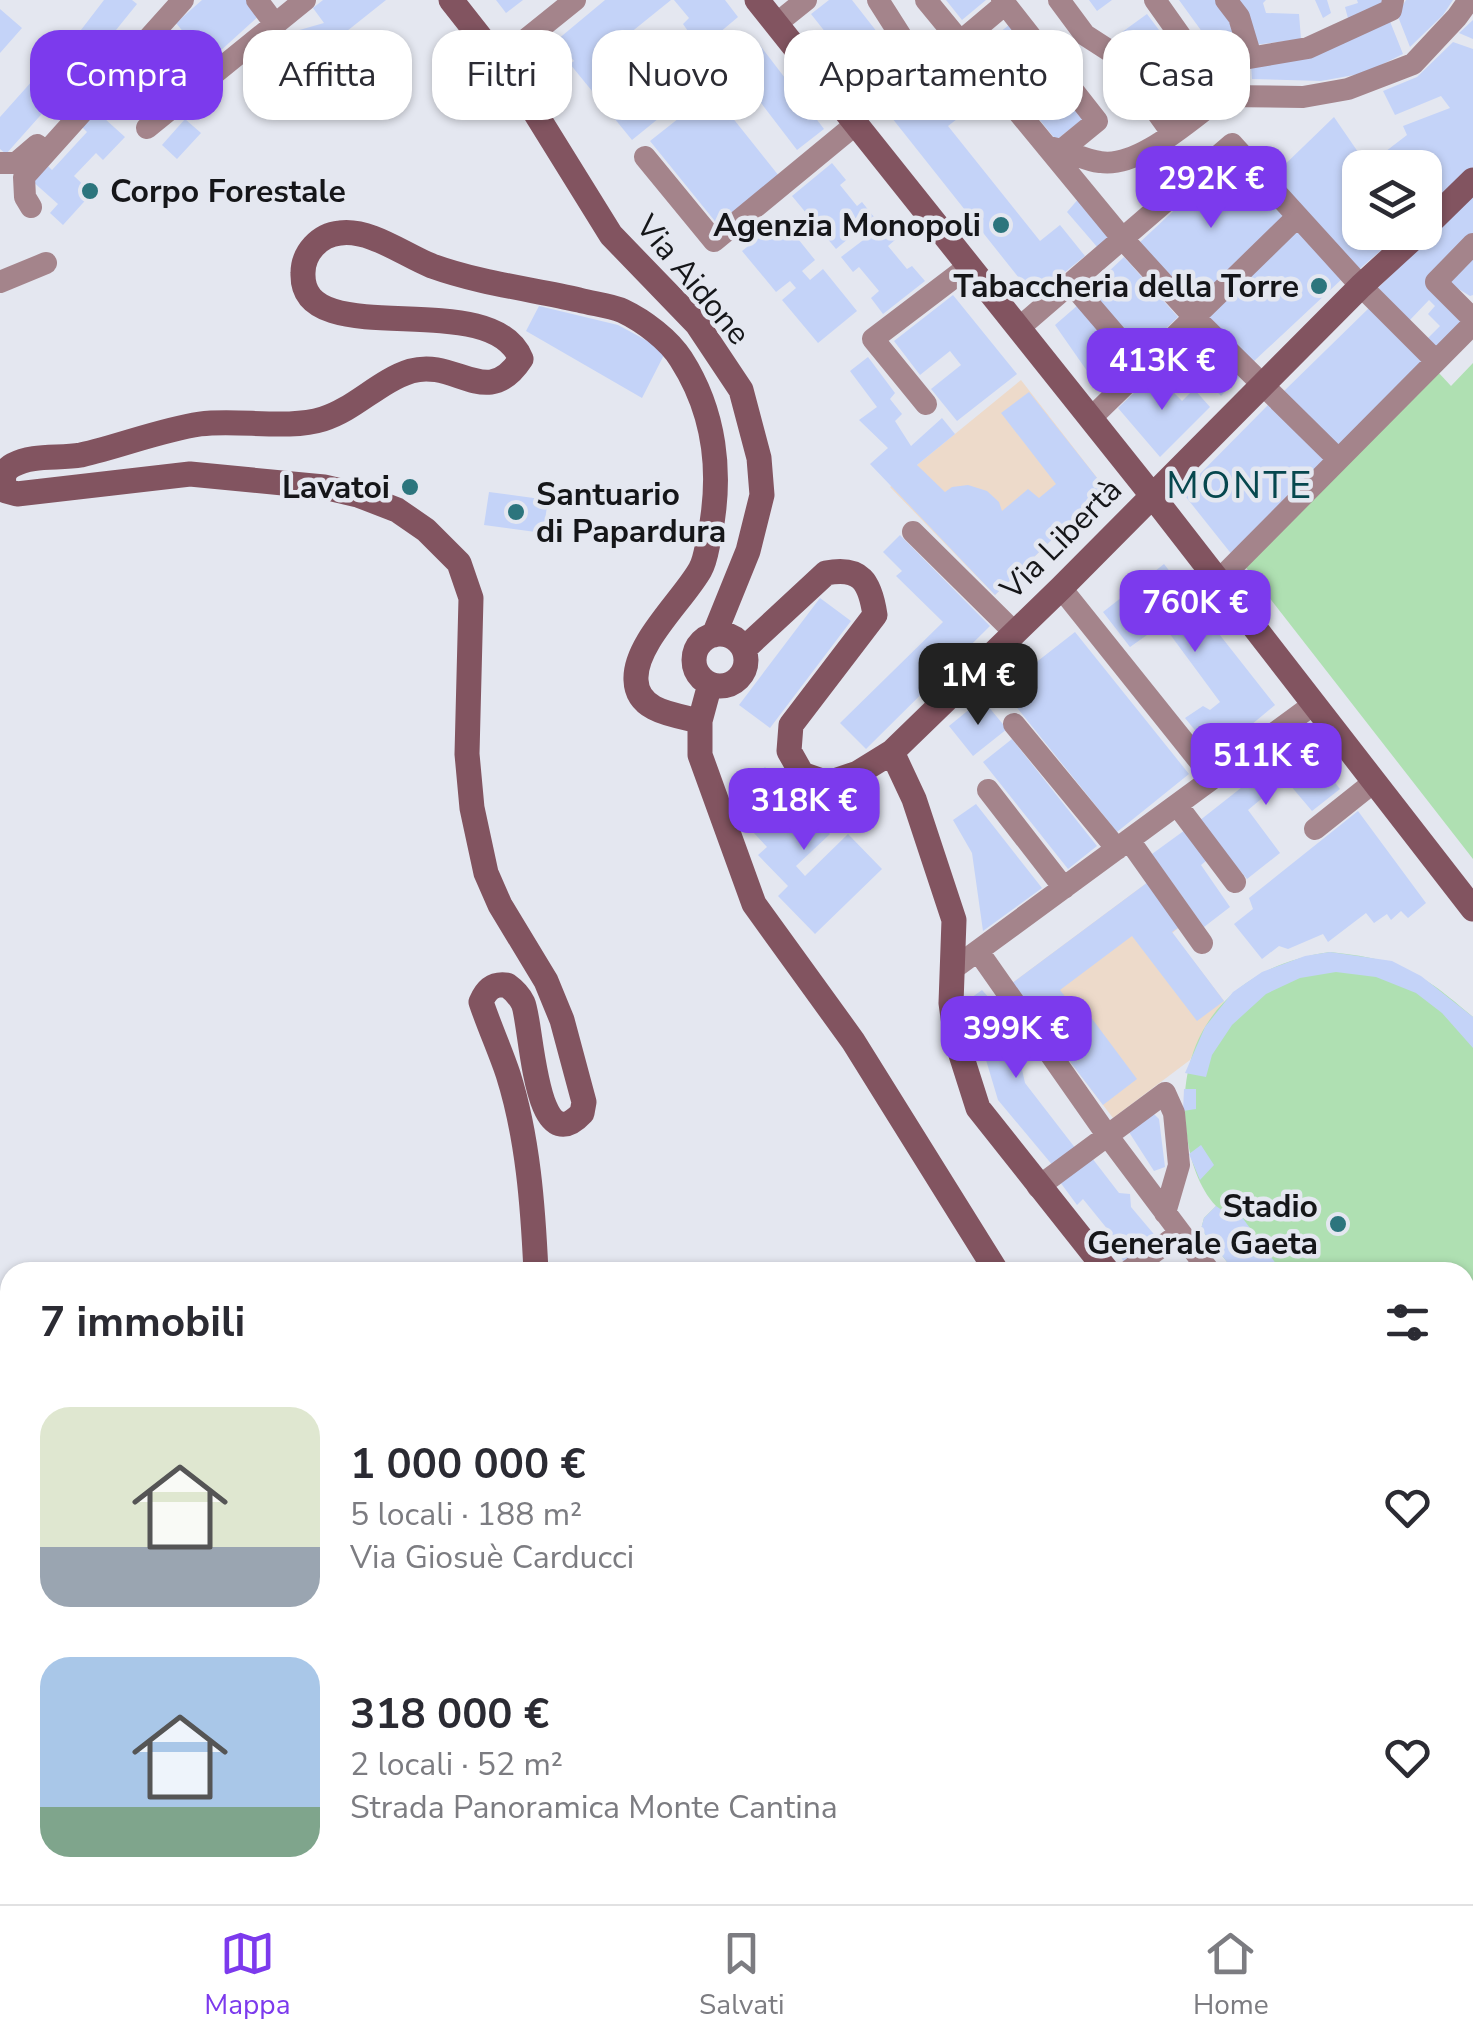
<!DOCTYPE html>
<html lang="it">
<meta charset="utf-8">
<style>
body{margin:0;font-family:"Nunito Sans",sans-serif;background:#f7f7f7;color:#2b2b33;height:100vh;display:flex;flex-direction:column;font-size:38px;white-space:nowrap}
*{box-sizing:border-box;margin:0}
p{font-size:32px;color:#7c7c81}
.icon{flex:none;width:55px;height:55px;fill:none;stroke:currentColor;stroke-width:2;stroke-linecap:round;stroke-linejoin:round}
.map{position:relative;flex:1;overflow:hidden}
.side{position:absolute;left:0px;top:1262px;width:1475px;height:642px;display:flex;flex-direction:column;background:#fff;border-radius:30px 30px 0 0;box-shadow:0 2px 8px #0004}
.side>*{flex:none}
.hud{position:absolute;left:30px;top:30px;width:1415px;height:90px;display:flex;gap:20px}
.fabs{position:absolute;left:1342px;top:150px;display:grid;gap:20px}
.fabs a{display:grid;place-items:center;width:100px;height:100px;border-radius:20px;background:#fff;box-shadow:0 2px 8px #0004;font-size:50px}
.price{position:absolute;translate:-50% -85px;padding:0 22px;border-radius:20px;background:#7c3aed;color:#fff;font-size:32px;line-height:65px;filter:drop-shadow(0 2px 5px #0008)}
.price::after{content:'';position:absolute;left:50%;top:60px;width:30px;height:22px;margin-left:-15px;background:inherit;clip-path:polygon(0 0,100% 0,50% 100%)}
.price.selected{background:#222;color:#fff}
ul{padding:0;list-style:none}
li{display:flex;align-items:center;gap:30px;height:250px;padding:0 40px}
li span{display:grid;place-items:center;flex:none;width:280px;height:200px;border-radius:30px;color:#555}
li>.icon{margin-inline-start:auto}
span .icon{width:120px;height:120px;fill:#fffc;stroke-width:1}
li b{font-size:42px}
h2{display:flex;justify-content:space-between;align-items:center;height:120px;padding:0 40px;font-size:42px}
.pill{padding:0 35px;border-radius:30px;background:#fff;box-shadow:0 2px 8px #0004;font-size:35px;line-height:90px}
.pill.selected{background:#7c3aed;color:#fff}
.tabs{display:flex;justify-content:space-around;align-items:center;height:140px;border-top:2px solid #e1e1e2;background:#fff;font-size:28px;color:#7c7c81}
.tabs a{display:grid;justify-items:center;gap:5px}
.tabs .selected{color:#7c3aed}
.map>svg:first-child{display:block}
.education{fill:#eddaca}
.green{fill:#afe0b2}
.building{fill:#c4d3f8}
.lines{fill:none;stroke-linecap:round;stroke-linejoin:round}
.street{stroke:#a4848b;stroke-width:22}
.secondary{stroke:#825460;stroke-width:25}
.poi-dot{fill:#2c757d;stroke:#e4e7f0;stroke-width:4}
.labels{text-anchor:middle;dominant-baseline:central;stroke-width:9;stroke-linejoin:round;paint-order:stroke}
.poi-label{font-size:32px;font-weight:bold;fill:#151619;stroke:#e4e7f0;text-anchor:end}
.street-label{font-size:32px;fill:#151619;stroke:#e4e7f0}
.quarter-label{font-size:38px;letter-spacing:2.5px;fill:#06474e;stroke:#e4e7f0}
</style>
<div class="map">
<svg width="1473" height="1904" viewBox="0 0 1473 1904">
<rect width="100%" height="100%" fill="#e4e7f0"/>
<path class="education" d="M 1021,380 L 1105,488 L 995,595 L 890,487 Z
M 1148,882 L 1181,926 L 1172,933 L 1224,1001 L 1205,1027 L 1190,1060 L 1113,1118 L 1011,984 Z"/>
<path class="green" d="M 1473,363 L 1473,859 L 1244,565 L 1438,372 L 1451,386 Z
M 1330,952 C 1399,959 1421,972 1473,1017 L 1473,1496 L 1465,1493 L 1465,1272 L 1235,1272 L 1201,1229 L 1204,1218 L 1216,1206 C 1199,1188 1190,1160 1187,1136 C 1172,1035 1231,966 1330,952 Z"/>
<path class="building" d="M 104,0 L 132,0 L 137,4 L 70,87 L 48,73 Z
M 202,0 L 248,0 L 261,14 L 208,62 L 176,23 Z
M 323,0 L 386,0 L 337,39 L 341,47 L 312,53 L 296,31 L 324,23 L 313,8 Z
M 496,0 L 523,0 L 506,13 Z
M 605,0 L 671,0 L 609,50 L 664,114 L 632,140 L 570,64 L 574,61 L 557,40 Z
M 674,0 L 725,0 L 738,17 L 668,76 L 659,63 L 692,37 L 683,24 L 689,18 Z
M 829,0 L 852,0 L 888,46 L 856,71 L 811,14 Z
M 946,0 L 986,0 L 962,20 Z
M 1089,0 L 1112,0 L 1097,11 Z
M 1179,0 L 1218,0 L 1235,23 L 1240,48 L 1216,51 Z
M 1238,0 L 1266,0 L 1263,3 L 1266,13 L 1299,14 L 1301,39 L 1254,45 Z
M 1315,0 L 1327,0 L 1331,13 L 1323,18 Z
M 1357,0 L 1389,0 L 1349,22 L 1345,7 L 1358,3 Z
M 1406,0 L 1453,0 L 1443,15 L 1410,47 L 1397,14 Z
M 0,9 L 22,28 L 0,53 Z
M 1147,14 L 1207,94 L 1178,116 L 1118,35 Z
M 1389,19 L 1403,54 L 1365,73 L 1321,81 L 1252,79 L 1251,66 Z
M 1473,20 L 1473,39 L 1459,33 Z
M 1009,25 L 1083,119 L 1056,140 L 981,47 Z
M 158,40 L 185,65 L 135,119 L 108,94 Z
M 1453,42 L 1473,49 L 1473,167 L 1446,197 L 1425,213 L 1425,168 L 1383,168 L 1377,158 L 1407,135 L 1403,126 L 1450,108 L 1441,96 L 1395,115 L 1383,91 L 1417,77 Z
M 759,44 L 824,129 L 797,150 L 732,65 Z
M 944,77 L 970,109 L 948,126 L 1040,241 L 1060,225 L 1085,256 L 1034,297 L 892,118 Z
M 33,80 L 55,99 L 6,154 L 0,149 L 0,117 Z
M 712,92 L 779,176 L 718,225 L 650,141 Z
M 94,109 L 125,137 L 103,160 L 96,153 L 74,176 L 92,193 L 63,225 L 50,213 L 58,204 L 31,180 L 46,164 L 52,170 L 87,132 L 80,125 Z
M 1334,117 L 1369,168 L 1360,168 L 1360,232 L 1402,232 L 1356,272 L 1273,176 Z
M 185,119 L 201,133 L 177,159 L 162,145 Z
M 1229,159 L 1284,216 L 1196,303 L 1138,244 Z
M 832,163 L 846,180 L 840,185 L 857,206 L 862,202 L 874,217 L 836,249 L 792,196 Z
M 1473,195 L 1473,237 L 1433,278 L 1464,324 L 1437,350 L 1427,339 L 1440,326 L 1428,314 L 1435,306 L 1429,300 L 1409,321 L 1378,288 Z
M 1080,197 L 1113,235 L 1098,248 L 1067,212 Z
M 782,219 L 815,260 L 802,271 L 810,280 L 823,269 L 857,311 L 818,343 L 782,300 L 796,288 L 790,281 L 776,292 L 742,251 Z
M 883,225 L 895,240 L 888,246 L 907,269 L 912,266 L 925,281 L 883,314 L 871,298 L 879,291 L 859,267 L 853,272 L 841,257 Z
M 1298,228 L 1343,278 L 1253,362 L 1209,317 Z
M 1473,249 L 1473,295 L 1470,296 L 1444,280 Z
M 1124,257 L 1178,317 L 1141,352 L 1087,292 Z
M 953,295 L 1017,374 L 957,421 L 931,389 L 961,365 L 950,351 L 920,375 L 894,341 Z
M 1078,305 L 1129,368 L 1101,391 L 1055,325 Z
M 539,306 L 618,325 L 666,351 L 642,398 L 526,331 Z
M 1371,306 L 1424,361 L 1337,448 L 1282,393 Z
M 1195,329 L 1241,376 L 1221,396 L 1178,351 Z
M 868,357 L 895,393 L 890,399 L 902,414 L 895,421 L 911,446 L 942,418 L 955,434 L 917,465 L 945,492 L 952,487 L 968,485 L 987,491 L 999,502 L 1002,511 L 1028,489 L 1039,498 L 1056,484 L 1001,413 L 1029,392 L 1105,488 L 995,595 L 870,464 L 888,448 L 859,420 L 877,407 L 850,371 Z
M 1155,373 L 1182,401 L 1194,389 L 1210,407 L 1160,457 L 1118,408 Z
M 1268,405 L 1326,461 L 1233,556 L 1182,492 Z
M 489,492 L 548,500 L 543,533 L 484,525 Z
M 900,535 L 990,626 L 866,749 L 840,723 L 943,622 L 896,576 L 902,571 L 883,552 Z
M 1164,564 L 1275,705 L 1215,755 L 1185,718 L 1203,706 L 1210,710 L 1220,702 L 1158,618 L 1145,628 L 1147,635 L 1130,647 L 1103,612 Z
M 820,598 L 851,621 L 770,728 L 739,705 Z
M 1075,632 L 1189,774 L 1117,832 L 1002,689 Z
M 982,699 L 1007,729 L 973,756 L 949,726 Z
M 1012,739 L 1097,846 L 1068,869 L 983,762 Z
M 1302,740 L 1340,789 L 1312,811 L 1285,779 L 1248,810 L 1280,853 L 1247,879 L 1199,821 Z
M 765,767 L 830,834 L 796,866 L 805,876 L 848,834 L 882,869 L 815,934 L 778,896 L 788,886 L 758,855 L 767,847 L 753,832 L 759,825 L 733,798 Z
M 976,804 L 1042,888 L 983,931 L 972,853 L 953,820 Z
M 1358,811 L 1426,903 L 1408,918 L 1401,911 L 1391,920 L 1387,914 L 1374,923 L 1366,913 L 1328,942 L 1323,934 L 1288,949 L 1279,946 L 1262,959 L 1234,924 L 1253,909 L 1249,898 Z
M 1185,830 L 1207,860 L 1201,865 L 1230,907 L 1204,927 L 1152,854 Z
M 1148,882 L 1181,926 L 1172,932 L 1224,1001 L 1197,1021 L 1132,936 L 1060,990 L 1084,1021 L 1090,1016 L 1137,1079 L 1103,1105 L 1011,984 Z
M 1330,952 L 1392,961 L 1421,976 L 1473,1017 L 1473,1048 L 1442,1013 L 1416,993 L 1376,977 L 1336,972 L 1300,978 L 1266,994 L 1232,1025 L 1212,1055 L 1206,1077 L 1185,1073 L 1205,1027 L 1233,992 L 1262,972 L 1305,956 Z
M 982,990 L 1012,1024 L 1025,1083 L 1076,1149 L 1054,1167 L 998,1100 L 968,1000 Z
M 1184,1089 L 1196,1089 L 1196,1109 L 1183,1111 Z
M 1152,1112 L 1159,1119 L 1165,1167 L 1154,1171 L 1127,1129 Z
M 1201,1145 L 1214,1165 L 1200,1180 L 1189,1154 Z
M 1092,1158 L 1119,1193 L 1130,1194 L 1131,1207 L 1158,1239 L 1125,1263 L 1108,1240 L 1113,1236 L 1083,1199 L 1077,1205 L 1060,1182 Z
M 1216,1206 L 1229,1215 L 1236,1209 L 1282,1272 L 1235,1272 L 1201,1229 L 1204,1218 Z
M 1465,1529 L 1473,1532 L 1473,1581 L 1465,1578 Z"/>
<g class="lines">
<path class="street" d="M 257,0 L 275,24
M 926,0 L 1122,238 L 1194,317 L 1338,459
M 1002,0 L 1097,121 L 1064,148
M 1059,0 L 1085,35 L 1116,55 L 1172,133
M 1155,0 L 1223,96 L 1303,97 L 1348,89 L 1413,64 L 1457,17 L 1469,0
M 1226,0 L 1239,17 L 1251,57
M 776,24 L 806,0
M 960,42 L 1005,4
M 499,61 L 575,0
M 1202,66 L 1308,48 L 1391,10 L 1393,0
M 851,117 L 918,63 L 878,0
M 147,128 L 305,0
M 1047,147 C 1067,149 1082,160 1100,162 C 1139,169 1193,117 1223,96
M 645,157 L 714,241 L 856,124
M 0,163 L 16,163 L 37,145
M 31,207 L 25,197 L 24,177 L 183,0
M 1473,244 L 1436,282 L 1473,319
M 0,282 L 46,263
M 1071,283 L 1143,367
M 1019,328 L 1232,144 L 1361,286 L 1435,360
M 926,404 L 873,339 L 969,266
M 1091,418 L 1297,217
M 913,532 L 1014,632
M 1218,581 L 1473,324
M 1061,588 L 1213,778
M 1014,724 L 1117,849
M 988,790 L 1064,888
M 1177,805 L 1235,882
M 1315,829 L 1374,782
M 1129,840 L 1202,943
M 978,951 L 1107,1135 L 1210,1272
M 953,969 L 1314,704
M 1038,1187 L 1165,1093 L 1174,1113 L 1179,1165 L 1165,1213
M 1127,1272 L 1180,1233"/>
<path class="secondary" d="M 451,0 L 518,85 L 611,235 L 697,324 L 741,390 L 759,458 L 762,495 L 748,551 L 714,635
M 757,0 L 1151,494 L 1473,909
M 1425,227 L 1473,180
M694 660a26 26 0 1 1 52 0a26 26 0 1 1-52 0Z
M 744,649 L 826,573 C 861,566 870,582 875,615 L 791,725 L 789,751 L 802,774 L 828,783 L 858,773 L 892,752 L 1061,588 L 1361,286 L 1420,232
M 710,684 L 700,721 L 700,755 L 754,904 L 853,1041 L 997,1272
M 892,752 L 914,799 L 954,920 L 951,1003 L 956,1039 L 978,1108 L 1108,1272
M 536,1272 C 533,1207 528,1137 508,1074 C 500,1050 489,1026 481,1002 C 486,990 493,983 507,985 C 514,990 519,995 523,1003 C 532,1022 534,1165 582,1113 L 584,1102 L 562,1020 L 546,981 L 500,905 L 486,873 L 472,808 L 467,754 L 471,598 L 459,563 L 426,530 L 397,510 L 358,495 L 324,487 L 190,474 L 17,494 L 6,491 C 2,480 2,471 13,465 C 33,454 59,459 81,455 C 121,446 160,430 200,424 C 238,419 288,430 323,419 C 355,409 379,381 411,371 C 456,358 487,411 521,359 C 491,284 300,355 303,273 C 303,253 319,235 340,233 C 371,229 404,255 432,266 C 479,283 530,289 579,300 C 593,304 610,305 623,311 C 644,321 669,340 681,359 C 715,412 722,473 710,534 C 707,545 706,560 700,570 C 683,600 634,644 636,680 C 637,712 675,715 700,721
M 1465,1513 L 1473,1516
M 1465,1672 L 1473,1677
M 380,1895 L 381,1904"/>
</g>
<g class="poi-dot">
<circle cx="90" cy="191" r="10"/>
<circle cx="1001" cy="225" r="10"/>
<circle cx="1319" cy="286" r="10"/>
<circle cx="410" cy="487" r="10"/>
<circle cx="516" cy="512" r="10"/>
<circle cx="1338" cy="1224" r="10"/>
</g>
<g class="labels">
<g class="poi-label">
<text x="110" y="191" text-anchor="start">Corpo Forestale</text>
<text x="981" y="225">Agenzia Monopoli</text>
<text x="1299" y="286">Tabaccheria della Torre</text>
<text x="390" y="487">Lavatoi</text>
<text x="536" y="494" text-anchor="start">Santuario<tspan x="536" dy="37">di Papardura</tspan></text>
<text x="1318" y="1206">Stadio<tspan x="1318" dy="37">Generale Gaeta</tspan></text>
</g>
<g class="street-label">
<text transform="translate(693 280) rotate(50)">Via Aidone</text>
<text transform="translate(1061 539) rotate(-45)">Via Libertà</text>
</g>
<g class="quarter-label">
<text x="1240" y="485">MONTE</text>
</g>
</g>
</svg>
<div class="fabs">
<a><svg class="icon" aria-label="layers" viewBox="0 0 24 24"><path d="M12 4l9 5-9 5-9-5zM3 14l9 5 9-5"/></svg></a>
</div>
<b class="price" style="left:1211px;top:231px">292K €</b>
<b class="price" style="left:1162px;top:413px">413K €</b>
<b class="price" style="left:1195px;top:655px">760K €</b>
<b class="price selected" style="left:978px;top:728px">1M €</b>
<b class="price" style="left:1266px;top:808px">511K €</b>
<b class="price" style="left:804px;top:853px">318K €</b>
<b class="price" style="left:1016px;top:1081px">399K €</b>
<div class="hud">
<a class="pill selected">Compra</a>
<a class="pill">Affitta</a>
<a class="pill">Filtri</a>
<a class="pill">Nuovo</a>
<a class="pill">Appartamento</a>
<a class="pill">Casa</a>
</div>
<section class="side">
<h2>7 immobili<svg class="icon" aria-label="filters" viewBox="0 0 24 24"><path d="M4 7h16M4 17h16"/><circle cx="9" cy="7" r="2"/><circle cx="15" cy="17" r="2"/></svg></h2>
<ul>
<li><span style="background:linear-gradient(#dfe7d0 70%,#9aa5b1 0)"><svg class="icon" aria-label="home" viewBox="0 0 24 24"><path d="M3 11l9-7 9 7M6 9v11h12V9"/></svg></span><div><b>1 000 000 €</b><p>5 locali · 188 m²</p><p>Via Giosuè Carducci</p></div><svg class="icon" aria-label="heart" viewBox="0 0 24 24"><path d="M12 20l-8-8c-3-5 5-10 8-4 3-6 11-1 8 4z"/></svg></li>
<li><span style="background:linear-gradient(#a9c7e8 75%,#7fa58c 0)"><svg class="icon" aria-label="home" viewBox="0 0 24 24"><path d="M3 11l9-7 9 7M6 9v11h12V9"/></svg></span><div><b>318 000 €</b><p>2 locali · 52 m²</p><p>Strada Panoramica Monte Cantina</p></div><svg class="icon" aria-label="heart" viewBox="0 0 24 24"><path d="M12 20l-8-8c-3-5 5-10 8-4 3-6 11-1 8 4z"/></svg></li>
</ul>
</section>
</div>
<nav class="tabs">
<a class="selected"><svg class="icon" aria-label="map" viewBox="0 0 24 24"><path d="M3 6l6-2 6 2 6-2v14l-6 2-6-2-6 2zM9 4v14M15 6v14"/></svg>Mappa</a>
<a><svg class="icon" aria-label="saved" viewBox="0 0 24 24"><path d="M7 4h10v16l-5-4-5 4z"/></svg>Salvati</a>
<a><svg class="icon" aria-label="home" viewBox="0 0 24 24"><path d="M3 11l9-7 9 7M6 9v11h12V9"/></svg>Home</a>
</nav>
